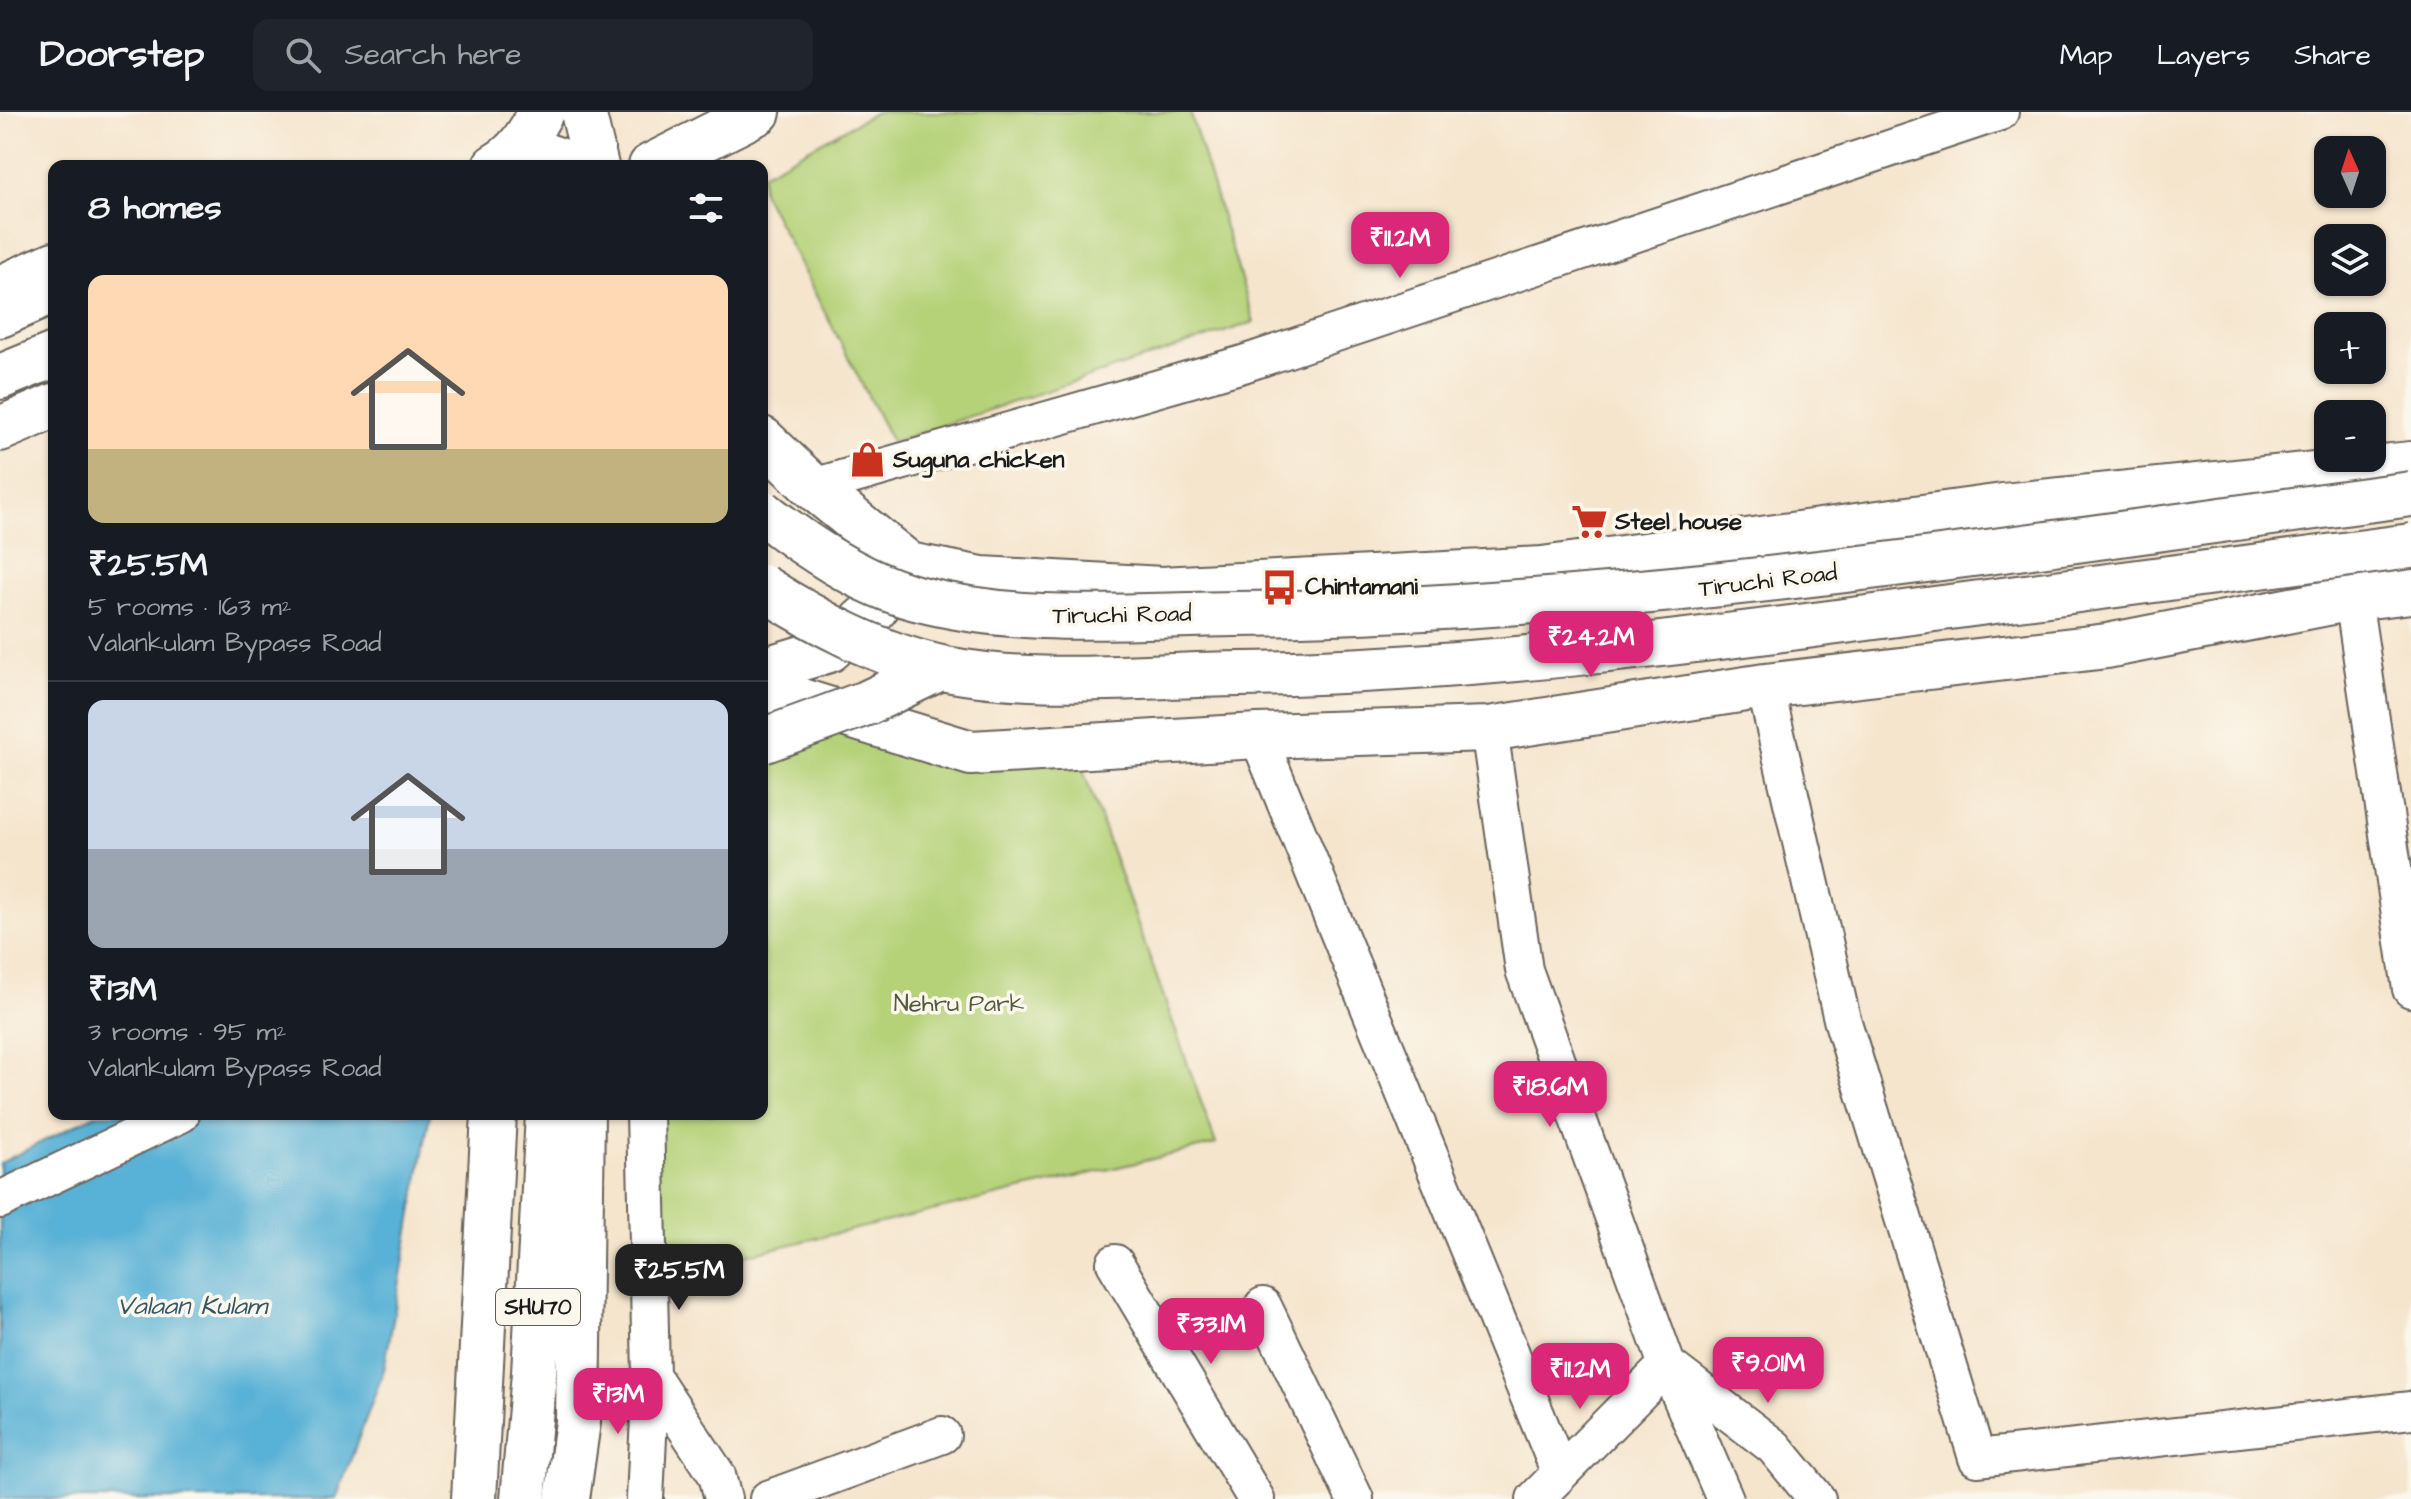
<!DOCTYPE html>
<meta charset="utf-8">
<style>
body{margin:0;font-family:"Architects Daughter",sans-serif;background:#20242c;color:#f1f3f6;height:100vh;display:flex;flex-direction:column;font-size:30px;white-space:nowrap}
*{box-sizing:border-box;margin:0}
p{font-size:26px;color:#9ea1a6}
.icon{flex:none;width:44px;height:44px;fill:none;stroke:currentColor;stroke-width:2;stroke-linecap:round;stroke-linejoin:round}
.map{position:relative;flex:1;overflow:hidden}
.drawer{position:absolute;left:48px;top:48px;width:720px;height:960px;display:flex;flex-direction:column;background:#171b24;border-radius:16px;box-shadow:0 2px 6px #0004}
.drawer>*{flex:none}
.needle{width:52px;rotate:357deg}
.controls{position:absolute;left:2314px;top:24px;display:grid;gap:16px}
.controls a{display:grid;place-items:center;width:72px;height:72px;border-radius:16px;background:#171b24;box-shadow:0 2px 6px #0004;font-size:40px}
.price{position:absolute;translate:-50% -68px;padding:0 18px;border-radius:16px;background:#db2777;color:#fff;font-size:26px;line-height:52px;filter:drop-shadow(0 2px 4px #0008)}
.price::after{content:'';position:absolute;left:50%;top:48px;width:24px;height:18px;margin-left:-12px;background:inherit;clip-path:polygon(0 0,100% 0,50% 100%)}
.price.current{background:#222;color:#fff}
ul{padding:0;list-style:none}
li{display:grid;align-content:center;gap:16px;height:424px;padding:0 40px}
li+li{border-top:2px solid #363941}
li span{display:grid;place-items:center;height:248px;border-radius:16px;color:#555}
li>.icon{margin-inline-start:auto}
span .icon{width:144px;height:144px;fill:#fffc;stroke-width:1}
li b{font-size:34px}
h2{display:flex;justify-content:space-between;align-items:center;height:96px;padding:0 40px;font-size:34px}
header{display:flex;align-items:center;gap:48px;box-sizing:border-box;height:112px;padding:0 40px;background:#171b24;border-bottom:2px solid #363941}
header strong{font-size:38px}
nav{display:flex;gap:44px;margin-inline-start:auto;font-size:28px}
.search{width:560px;height:72px;background:#20242c;display:flex;align-items:center;gap:20px;box-sizing:border-box;padding:0 28px;border-radius:16px;color:#9ea1a6;font-size:30px}
.map>svg:first-child{display:block}
.green{fill:#b5d279;stroke:#68774a;stroke-width:2}
.water{fill:#59b1d6;stroke:#3a6679;stroke-width:2}
.lines{fill:none;stroke-linecap:round;stroke-linejoin:round}
.street-casing{stroke:#68625a;stroke-width:40}
.secondary-casing{stroke:#68625a;stroke-width:48}
.primary-casing{stroke:#68625a;stroke-width:48}
.highway-casing{stroke:#68625a;stroke-width:48}
.street{stroke:#fff;stroke-width:36}
.secondary{stroke:#fff;stroke-width:44}
.primary{stroke:#fff;stroke-width:44}
.highway{stroke:#fff;stroke-width:44}
.highway-bridge-casing{stroke:#68625a;stroke-width:48;stroke-linecap:butt}
.highway-bridge{stroke:#fff;stroke-width:44}
.labels{text-anchor:middle;dominant-baseline:central;stroke-width:7;stroke-linejoin:round;paint-order:stroke}
.shield{fill:#fbf7ec;stroke:#5f5e5a;stroke-width:2}
.shield-label{font-size:22px;font-weight:bold;fill:#1c1c1c}
.poi-label{font-size:24px;font-weight:bold;fill:#1c1c1c;stroke:#fbf7ec;text-anchor:start}
.street-label{font-size:24px;fill:#1c1c1c;stroke:#fbf7ec}
.park-label{font-size:24px;fill:#525c3d;stroke:#fbf7ec}
.water-label{font-size:26px;font-style:italic;fill:#345866;stroke:#fbf7ec}
</style>
<header>
<strong>Doorstep</strong>
<div class="search"><svg class="icon" aria-label="search" viewBox="0 0 24 24"><circle cx="10" cy="10" r="6"/><path d="M15 15l6 6"/></svg>Search here</div>
<nav><a>Map</a><a>Layers</a><a>Share</a></nav>
</header>
<div class="map">
<svg width="2411" height="1387" viewBox="0 0 2411 1387">
<rect width="100%" height="100%" fill="#fbf7ec"/>
<filter id="ink" filterUnits="userSpaceOnUse"><feTurbulence type="fractalNoise" baseFrequency=".0125" numOctaves="2"/><feDisplacementMap in="SourceGraphic" scale="16" xChannelSelector="R" yChannelSelector="G"/><feConvolveMatrix kernelMatrix="1 2 1 2 8 2 1 2 1" color-interpolation-filters="sRGB"/></filter>
<filter id="wash" filterUnits="userSpaceOnUse"><feTurbulence type="fractalNoise" baseFrequency=".006" numOctaves="4" result="noise"/><feDisplacementMap in="SourceGraphic" scale="32" xChannelSelector="R" yChannelSelector="G"/><feGaussianBlur stdDeviation="1.8" result="paint"/><feColorMatrix in="noise" values="0 0 0 0 0 0 0 0 0 0 0 0 0 0 0 0 0 1.4 0 .05"/><feComposite in="paint" operator="in"/></filter>
<g filter="url(#wash)">
<rect width="100%" height="100%" fill="#f5e5cd"/>
<path class="green" d="M 876,0 L 1190,0 L 1254,210 L 892,330 L 762,79 L 762,62 Z
M 762,575 L 983,628 L 1071,624 L 1216,1032 L 644,1167 L 663,1002 L 762,1002 Z"/>
<path class="water" d="M 97,1002 L 430,1002 L 384,1258 L 336,1387 L 0,1387 L 0,1051 Z"/>
</g>
<g filter="url(#ink)">
<g class="lines">
<defs>
<path id="street" d="M 813,375 L 1243,252 L 2000,0
M 2353,486 L 2411,877
M 1765,574 L 1842,907 L 1977,1346 L 2411,1298
M 1489,617 L 1524,858 L 1667,1253 L 1725,1387
M 1258,624 L 1560,1361
M 645,1002 L 651,1263 L 717,1363 L 723,1387
M 0,1088 L 181,1002
M 1115,1151 L 1256,1387
M 1263,1194 L 1355,1387
M 645,1387 L 651,1263
M 768,1387 L 942,1323
M 1535,1387 L 1667,1253 L 1774,1335 L 1817,1387"/>
<path id="secondary" d="M 583,0 L 596,54
M 508,47 L 544,43 L 576,54
M 495,54 C 518,42 529,22 541,0
M 651,54 L 758,0
M 0,176 L 54,152
M 0,317 L 54,294
M 762,327 L 813,375 L 909,453 L 982,467 L 1162,477 L 1542,457 L 2003,394 L 2411,352
M 762,558 L 829,538 L 874,498 L 909,453
M 762,577 L 971,641 L 1258,624 L 1489,617 L 1765,574 L 2107,534 L 2353,486 L 2411,479"/>
<path id="primary" d="M 474,1387 L 494,1002
M 523,1387 L 534,1261 L 548,1002"/>
<path id="highway" d="M 0,203 L 54,179
M 0,265 L 54,243
M 567,1387 L 578,1310 L 582,1002"/>
</defs>
<use href="#street" class="street-casing"/>
<use href="#secondary" class="secondary-casing"/>
<use href="#primary" class="primary-casing"/>
<use href="#highway" class="highway-casing"/>
<use href="#street" class="street"/>
<use href="#secondary" class="secondary"/>
<use href="#primary" class="primary"/>
<use href="#highway" class="highway"/>
<defs>
<path id="highway-bridge" d="M 762,400 C 807,435 860,471 916,486 C 1021,514 1128,503 1235,502 C 1631,499 2020,434 2411,382
M 762,475 C 817,510 880,544 946,557 C 1041,575 1143,563 1240,562 C 1470,559 1698,529 1927,498 C 2088,476 2250,456 2411,434
M 762,629 L 869,590 L 940,556"/>
</defs>
<use href="#highway-bridge" class="highway-bridge-casing"/>
<use href="#highway-bridge" class="highway-bridge"/>
</g>
</g>
<defs>
<symbol id="shop-bare" viewBox="-9 -9 18 18"><path d="M-5-2.5h2.3a2.7 3.5 0 0 1 5.4 0H5L5.5 6h-11ZM-1.5-2.5h3a1.5 2.3 0 0 0-3 0Z" fill="#c8321e" stroke="#fbf7ec" stroke-width="2.5" paint-order="stroke"/></symbol>
<symbol id="supermarket-bare" viewBox="-9 -9 18 18"><path d="M-6-5.5h2.5l.6 2H6L4.5 2H-2.5L-4.4-4H-6ZM-1.5 3.2a1.3 1.3 0 1 0 .1 0ZM3 3.2a1.3 1.3 0 1 0 .1 0Z" fill="#c8321e" stroke="#fbf7ec" stroke-width="2.5" paint-order="stroke"/></symbol>
<symbol id="bus-bare" viewBox="-9 -9 18 18"><path d="M-5-6H5V4H4V6H2V4H-2V6H-4V4H-5ZM-3.5-4V0h7V-4ZM-3.5 1.2v1.5H-2V1.2ZM2 1.2v1.5H3.5V1.2Z" fill="#c8321e" stroke="#fbf7ec" stroke-width="2.5" paint-order="stroke"/></symbol>
</defs>
<g fill-rule="evenodd">
<use href="#shop-bare" x="842" y="322" width="51" height="51"/>
<use href="#supermarket-bare" x="1564" y="384" width="51" height="51"/>
<use href="#bus-bare" x="1254" y="450" width="51" height="51"/>
</g>
<g class="labels">
<rect class="shield" x="496" y="1177" width="84" height="36" rx="6"/>
<g class="shield-label">
<text x="538" y="1195">SHU70</text>
</g>
<g class="poi-label">
<text x="893" y="348">Suguna chicken</text>
<text x="1615" y="410">Steel house</text>
<text x="1305" y="475">Chintamani</text>
</g>
<g class="street-label">
<text transform="translate(1768 469) rotate(-7)">Tiruchi Road</text>
<text transform="translate(1122 503) rotate(-1)">Tiruchi Road</text>
</g>
<g class="park-label">
<text x="959" y="892">Nehru Park</text>
</g>
<g class="water-label">
<text x="192" y="1194">Valaan Kulam</text>
</g>
</g>
</svg>
<div class="controls">
<a><svg class="needle" viewBox="-14 -14 28 28"><path d="M0-13l5 13h-10z" fill="#e53935"/><path d="M0 13l5-13h-10z" fill="#9ea1a6"/></svg></a>
<a><svg class="icon" aria-label="layers" viewBox="0 0 24 24"><path d="M12 4l9 5-9 5-9-5zM3 14l9 5 9-5"/></svg></a>
<a>+</a>
<a>−</a>
</div>
<b class="price" style="left:1400px;top:168px">₹11.2M</b>
<b class="price" style="left:1591px;top:567px">₹24.2M</b>
<b class="price" style="left:1550px;top:1017px">₹18.6M</b>
<b class="price current" style="left:679px;top:1200px">₹25.5M</b>
<b class="price" style="left:1211px;top:1254px">₹33.1M</b>
<b class="price" style="left:1768px;top:1293px">₹9.01M</b>
<b class="price" style="left:1580px;top:1299px">₹11.2M</b>
<b class="price" style="left:618px;top:1324px">₹13M</b>
<section class="drawer">
<h2>8 homes<svg class="icon" aria-label="filters" viewBox="0 0 24 24"><path d="M4 7h16M4 17h16"/><circle cx="9" cy="7" r="2"/><circle cx="15" cy="17" r="2"/></svg></h2>
<ul>
<li><span style="background:linear-gradient(#ffd9b3 70%,#c2b280 0)"><svg class="icon" aria-label="home" viewBox="0 0 24 24"><path d="M3 11l9-7 9 7M6 9v11h12V9"/></svg></span><div><b>₹25.5M</b><p>5 rooms · 163 m²</p><p>Valankulam Bypass Road</p></div></li>
<li><span style="background:linear-gradient(#c9d6e8 60%,#9aa5b1 0)"><svg class="icon" aria-label="home" viewBox="0 0 24 24"><path d="M3 11l9-7 9 7M6 9v11h12V9"/></svg></span><div><b>₹13M</b><p>3 rooms · 95 m²</p><p>Valankulam Bypass Road</p></div></li>
</ul>
</section>
</div>
